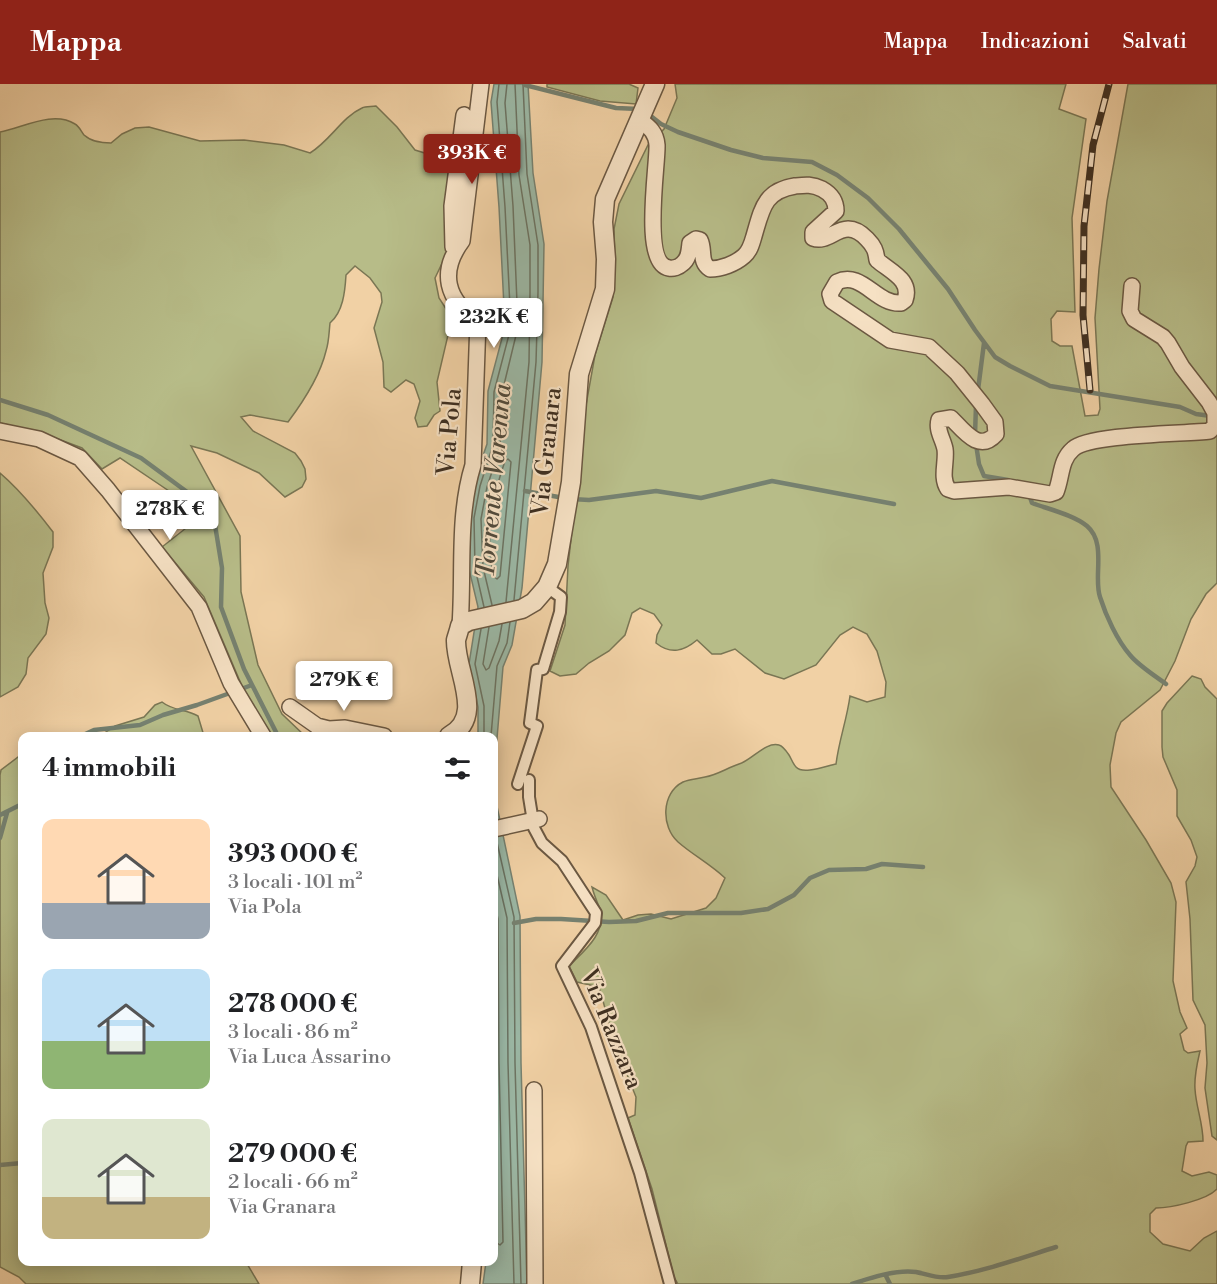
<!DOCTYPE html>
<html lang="it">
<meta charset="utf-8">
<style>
body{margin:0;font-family:"Libre Bodoni",serif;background:#f6f6f6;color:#202124;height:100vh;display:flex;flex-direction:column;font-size:22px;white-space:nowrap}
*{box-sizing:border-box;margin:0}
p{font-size:20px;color:#757577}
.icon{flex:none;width:33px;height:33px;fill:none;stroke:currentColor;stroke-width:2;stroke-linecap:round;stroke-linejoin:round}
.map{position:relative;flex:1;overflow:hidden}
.drawer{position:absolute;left:18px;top:648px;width:480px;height:534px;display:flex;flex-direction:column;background:#fff;border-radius:12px;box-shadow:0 3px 15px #0003}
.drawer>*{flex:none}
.price{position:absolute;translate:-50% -51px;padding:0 14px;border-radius:6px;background:#fff;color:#222;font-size:20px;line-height:39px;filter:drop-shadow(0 2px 3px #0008)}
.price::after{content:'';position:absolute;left:50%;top:36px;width:18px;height:14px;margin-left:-9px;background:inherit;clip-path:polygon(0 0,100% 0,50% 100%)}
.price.selected{background:#8f2418;color:#fff}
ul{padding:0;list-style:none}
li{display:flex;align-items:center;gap:18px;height:150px;padding:0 24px}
li span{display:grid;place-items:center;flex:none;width:168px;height:120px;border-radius:12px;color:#555}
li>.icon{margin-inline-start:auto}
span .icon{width:72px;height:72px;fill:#fffc;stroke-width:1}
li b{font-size:26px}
h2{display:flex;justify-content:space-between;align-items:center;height:72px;padding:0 24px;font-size:26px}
header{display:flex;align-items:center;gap:36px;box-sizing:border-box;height:84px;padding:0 30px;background:#8f2418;color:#fff}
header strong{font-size:28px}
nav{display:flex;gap:33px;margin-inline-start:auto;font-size:21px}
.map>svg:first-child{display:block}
.green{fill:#b7bc88;stroke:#7a7654;stroke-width:1.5}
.water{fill:#9bb7a4;stroke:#768170;stroke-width:1.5}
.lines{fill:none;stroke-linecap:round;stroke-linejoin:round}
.shore{stroke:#6c7362;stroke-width:1.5}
.stream{stroke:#768170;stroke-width:4.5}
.pedestrian-casing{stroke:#6b5842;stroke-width:14}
.minor-casing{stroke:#6b5842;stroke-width:18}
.tertiary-casing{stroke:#6b5842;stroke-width:21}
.pedestrian{stroke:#f6e1c4;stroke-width:10}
.minor{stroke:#f6e1c4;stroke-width:15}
.tertiary{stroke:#f6e1c4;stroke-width:18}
.rail-casing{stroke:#3e2f21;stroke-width:7}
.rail{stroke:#f6e1c4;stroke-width:4.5;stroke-dasharray:14;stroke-linecap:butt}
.labels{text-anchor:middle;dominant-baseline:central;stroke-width:4.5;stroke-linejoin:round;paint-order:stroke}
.street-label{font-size:24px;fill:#3e2f21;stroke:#f6e1c4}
.water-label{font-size:26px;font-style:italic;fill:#514a3b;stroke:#f6e1c4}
</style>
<header>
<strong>Mappa</strong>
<nav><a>Mappa</a><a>Indicazioni</a><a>Salvati</a></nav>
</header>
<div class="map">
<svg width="1217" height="1200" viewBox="0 0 1217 1200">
<rect width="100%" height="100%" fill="#f1d1a5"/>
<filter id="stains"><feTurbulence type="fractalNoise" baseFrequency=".00333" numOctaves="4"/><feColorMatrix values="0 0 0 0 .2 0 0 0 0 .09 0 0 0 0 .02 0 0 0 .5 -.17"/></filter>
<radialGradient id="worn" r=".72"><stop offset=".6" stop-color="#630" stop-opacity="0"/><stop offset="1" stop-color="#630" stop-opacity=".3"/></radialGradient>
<path class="green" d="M 547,0 L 629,0 L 638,4 L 636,20 L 600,17 L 547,3 Z
M 675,0 L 1066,0 L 1059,25 L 1086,35 L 1072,134 L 1075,228 L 1057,227 L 1051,235 L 1052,257 L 1060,262 L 1072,262 L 1085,332 L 1098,331 L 1100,325 L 1095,234 L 1099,185 L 1107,117 L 1128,0 L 1217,0 L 1217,499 L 1206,510 L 1191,535 L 1175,577 L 1160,606 L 1121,638 L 1116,649 L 1110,681 L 1111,703 L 1146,756 L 1171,799 L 1176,818 L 1173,897 L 1180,928 L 1187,944 L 1180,950 L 1184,966 L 1188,969 L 1200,967 C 1197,980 1194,992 1195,1005 C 1196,1023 1203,1039 1203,1057 L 1188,1058 L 1186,1062 L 1182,1087 L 1192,1092 L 1209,1088 L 1217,1091 L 1217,1105 C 1207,1116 1171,1124 1156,1124 L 1150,1130 L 1150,1148 L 1163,1160 L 1190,1167 L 1204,1154 L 1217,1147 L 1217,1200 L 678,1200 L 674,1193 L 652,1105 L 628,1034 L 635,1031 L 636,1013 L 616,963 L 599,903 L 577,898 L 569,882 C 585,866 606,850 600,825 C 597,818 594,811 592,803 L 606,811 L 623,836 L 638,831 L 651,830 L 671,835 L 706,824 L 716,814 L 725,794 C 710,780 693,771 678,758 C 661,743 661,709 683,698 C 690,695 697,695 705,693 C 717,691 727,684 739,680 C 751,677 766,657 779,661 C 783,662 787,668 789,671 C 791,674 793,680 796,683 C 803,691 826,682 836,680 C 839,656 847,635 850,612 L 867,618 L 885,613 L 886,598 L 877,567 L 867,550 L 853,543 L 840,551 L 816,581 L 784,595 L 765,589 L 735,565 L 721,570 L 712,570 L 697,556 C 684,567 671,571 656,559 L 657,551 L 662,541 L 654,530 L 640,524 L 632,529 L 625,551 L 609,567 L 589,579 L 576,590 L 560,592 L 550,587 L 565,541 L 568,482 L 586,321 L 595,271 L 613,213 L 615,180 L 614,145 L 619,120 L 648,61 L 664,45 L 677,14 Z
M 376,22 L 397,43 L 415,66 L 441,74 L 450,71 L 451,87 L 447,169 L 435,194 L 439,214 L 452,234 L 437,298 L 440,327 L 434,331 L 427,342 L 418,343 L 415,334 L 420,317 L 414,300 L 406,296 L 391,308 L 384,303 L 383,278 L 374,244 L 382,218 L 381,209 L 370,194 L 355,182 L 346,191 C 345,208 343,228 330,239 C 329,248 329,258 326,267 C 320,292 303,318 288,338 L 250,331 L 241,333 L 253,347 L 295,369 L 301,377 L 305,385 L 306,395 L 302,403 L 285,413 L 259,389 L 217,369 L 191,362 L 240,452 L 241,508 L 258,581 L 282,630 L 305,652 L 270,652 L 242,602 L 204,513 L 162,463 L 195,437 L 195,431 L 169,407 L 120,374 L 102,385 L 82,364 L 39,348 L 0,339 L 0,48 C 22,44 53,26 75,40 C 79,42 81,47 84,51 C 92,58 101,59 111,59 L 122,50 L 135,44 L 149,43 L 200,57 L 244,56 L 284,61 L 310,69 C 330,57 342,33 362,24 C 366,22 372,23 376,22 Z
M 0,389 C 20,406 37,427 53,448 L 53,463 L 43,489 L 45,519 L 49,534 L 46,550 L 28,574 L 26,590 L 18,603 L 0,613 Z
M 1192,592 L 1201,595 L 1205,603 L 1217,615 L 1217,1056 L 1212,1052 L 1205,1004 L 1207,979 L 1205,941 L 1193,916 L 1190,835 L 1186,798 L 1195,782 L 1197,773 L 1191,756 L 1177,732 L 1177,706 L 1163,673 L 1162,663 L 1162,627 L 1167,619 Z
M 162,618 C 173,627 186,625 198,632 L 204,652 L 100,652 L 115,642 L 144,633 L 155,621 Z
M 22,670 L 22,1178 L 246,1178 L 259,1200 L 26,1200 L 19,1193 L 0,1183 L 0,691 L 1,686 Z"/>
<path class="water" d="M 494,0 L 528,0 L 533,89 L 544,160 L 542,278 L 522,504 L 512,561 L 503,583 L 494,690 L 494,652 L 478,652 L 478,623 L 469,580 L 478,523 L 469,485 L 468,434 L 478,386 L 487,360 L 488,307 L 505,243 L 499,123 L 491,18 Z
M 494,708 L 520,832 L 521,979 L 527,1200 L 483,1200 L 486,1178 L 494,1178 Z"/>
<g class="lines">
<path class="shore" d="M 508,375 L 511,378 L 500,492 L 497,495 L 494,493 C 484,454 492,414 505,377 Z
M 514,516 L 536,278 L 538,208 L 538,161 L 527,90 L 523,0
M 506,518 L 529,278 L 530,208 L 530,161 L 519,91 L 515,0
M 492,521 L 483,483 L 481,435 L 487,403 L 500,363 L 502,309 L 518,243 L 513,122 L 505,19 L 507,0
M 484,523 L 475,484 L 474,434 L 480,402 L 493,361 L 494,308 L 511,243 L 505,123 L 497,18 L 499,0
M 489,543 L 483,580 L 486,586 L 489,584 L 499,557 L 502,540
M 481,545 L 475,580 L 484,622 L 484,652
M 491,652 L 497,582 L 507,559 L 510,538
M 496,754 L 514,833 L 515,979 L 521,1200
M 494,778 L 507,834 L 508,979 L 514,1200
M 494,817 L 498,835 L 499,979 L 503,1158 L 500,1161 L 494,1157"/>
<path class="stream" d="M 525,1 L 616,24 L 639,25
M 647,29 L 661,40 L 678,48 L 731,66 L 763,74 L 812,78 L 837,91 L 868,114 L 899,145 L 948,205 L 975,246 L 995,273 L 1010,282 L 1050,302 L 1180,323 L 1196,330 L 1211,332
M 978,306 L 984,259
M 0,316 L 48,331 L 141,374 L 198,416 L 215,441 L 222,484 L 221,523 L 244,585 L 278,652
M 975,351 L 976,321
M 976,360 L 979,380 L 984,392 L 1008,396
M 525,407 L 564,414
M 1029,410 L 1032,419 C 1048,425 1074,431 1087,442 C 1107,459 1093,493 1100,513 C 1106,532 1117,556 1130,571 C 1139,582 1154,591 1166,600
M 572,415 L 589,416 L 656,407 L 701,414 L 772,397 L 894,420
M 81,652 L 94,646 L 140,641 L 163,631 L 197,621 L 252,601
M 0,731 L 22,720
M 0,754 L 7,729
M 514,839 L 536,835 L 561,835 L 609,838 L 636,837 L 668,829 L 741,829 L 768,825 L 794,811 L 810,794 L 829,786 L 866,785 L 882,780 L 923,783
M 0,1081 L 22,1079
M 886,1192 L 890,1200
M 852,1200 C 870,1194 897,1185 916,1188 C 927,1190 937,1195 948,1193 C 985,1187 1021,1174 1056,1163"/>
<defs>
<path id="pedestrian" d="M 529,696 L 529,713 L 534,744 L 542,759 L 562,777 L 596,829 L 595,839 L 562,882 L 591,943 L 640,1089 L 670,1200
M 518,700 L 537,642 L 530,639 L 537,586 L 543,585 L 560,528 L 561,513 L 547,503"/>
<path id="minor" d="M 640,36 C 649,43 656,48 657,61 C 658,80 641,180 669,184 C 673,185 679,183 682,180 C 689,175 689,167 690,159 L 696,155 L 700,156 C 705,166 699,178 710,185 C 721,185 735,180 744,172 C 750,167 752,159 754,152 C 762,125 764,107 795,102 C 805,101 812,100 822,105 C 831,110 836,116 836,127 L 813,148 L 813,154 C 831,161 843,130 867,155 C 874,162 876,167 877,176 C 891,188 912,196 905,216 L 901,219 C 876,221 862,186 837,198 L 830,210 L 832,217 L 890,256 L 929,263 L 957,289 L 982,320 L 995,338 L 996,350 C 979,369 964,347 951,334 L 939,336 C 936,346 943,355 945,365 C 947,378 940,393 948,405 L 954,407 L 1009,403 L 1050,410 L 1056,408 C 1062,393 1060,376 1073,365 C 1089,350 1183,350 1210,347 L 1215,341 L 1215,329 L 1209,318 L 1182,283 L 1168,259 L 1163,253 L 1134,235 L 1130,227 L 1132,202
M 453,163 L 452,122 L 464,31
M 0,347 L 39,355 L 80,374 L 108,406 L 199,523 L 231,599 L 263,652
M 460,542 C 464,488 457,433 473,381 L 478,237 C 446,216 439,188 462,157 L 481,0
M 290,623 L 317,642 L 329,645 L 345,644 L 384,652
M 494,745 L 539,735
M 534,1006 L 535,1200"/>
<path id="tertiary" d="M 449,652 C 486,633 455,587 456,556 C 457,552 459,547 460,542 L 469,537 L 522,525 L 534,518 L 547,503 L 557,480 L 571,398 L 579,290 L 605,205 L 606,175 L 603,138 L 605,115 L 655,0
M 470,1200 L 472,1178"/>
</defs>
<use href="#pedestrian" class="pedestrian-casing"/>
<use href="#minor" class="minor-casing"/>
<use href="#tertiary" class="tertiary-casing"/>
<use href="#pedestrian" class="pedestrian"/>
<use href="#minor" class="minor"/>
<use href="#tertiary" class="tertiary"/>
<defs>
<path id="rail" d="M 1090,306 L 1083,231 L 1084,142 L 1093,61 L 1109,0"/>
</defs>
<use href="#rail" class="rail-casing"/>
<use href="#rail" class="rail"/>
</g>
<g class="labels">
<g class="street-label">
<text transform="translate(450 348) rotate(-85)">Via Pola</text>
<text transform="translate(547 368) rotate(-84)">Via Granara</text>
<text transform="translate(611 945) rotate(68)">Via Razzara</text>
</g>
<g class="water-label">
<text transform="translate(494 397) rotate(-85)">Torrente Varenna</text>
</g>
</g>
<rect width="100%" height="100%" filter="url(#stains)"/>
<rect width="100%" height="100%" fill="url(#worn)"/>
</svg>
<b class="price selected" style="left:472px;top:101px">393K €</b>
<b class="price" style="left:494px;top:265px">232K €</b>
<b class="price" style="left:170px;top:457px">278K €</b>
<b class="price" style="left:344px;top:628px">279K €</b>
<section class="drawer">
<h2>4 immobili<svg class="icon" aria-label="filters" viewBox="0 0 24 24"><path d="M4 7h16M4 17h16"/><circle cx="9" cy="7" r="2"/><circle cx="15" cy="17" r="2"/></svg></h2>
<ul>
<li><span style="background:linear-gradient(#ffd9b3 70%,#9aa5b1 0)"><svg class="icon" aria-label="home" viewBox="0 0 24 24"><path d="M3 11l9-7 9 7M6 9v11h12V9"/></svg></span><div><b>393 000 €</b><p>3 locali · 101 m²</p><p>Via Pola</p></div></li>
<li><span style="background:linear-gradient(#bfe0f5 60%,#8fb573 0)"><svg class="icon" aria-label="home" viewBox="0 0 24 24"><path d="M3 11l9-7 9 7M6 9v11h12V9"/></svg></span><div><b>278 000 €</b><p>3 locali · 86 m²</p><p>Via Luca Assarino</p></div></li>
<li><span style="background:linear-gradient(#dfe7d0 65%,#c2b280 0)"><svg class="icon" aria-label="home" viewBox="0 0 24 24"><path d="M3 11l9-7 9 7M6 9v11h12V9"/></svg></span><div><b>279 000 €</b><p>2 locali · 66 m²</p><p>Via Granara</p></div></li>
</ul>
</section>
</div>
